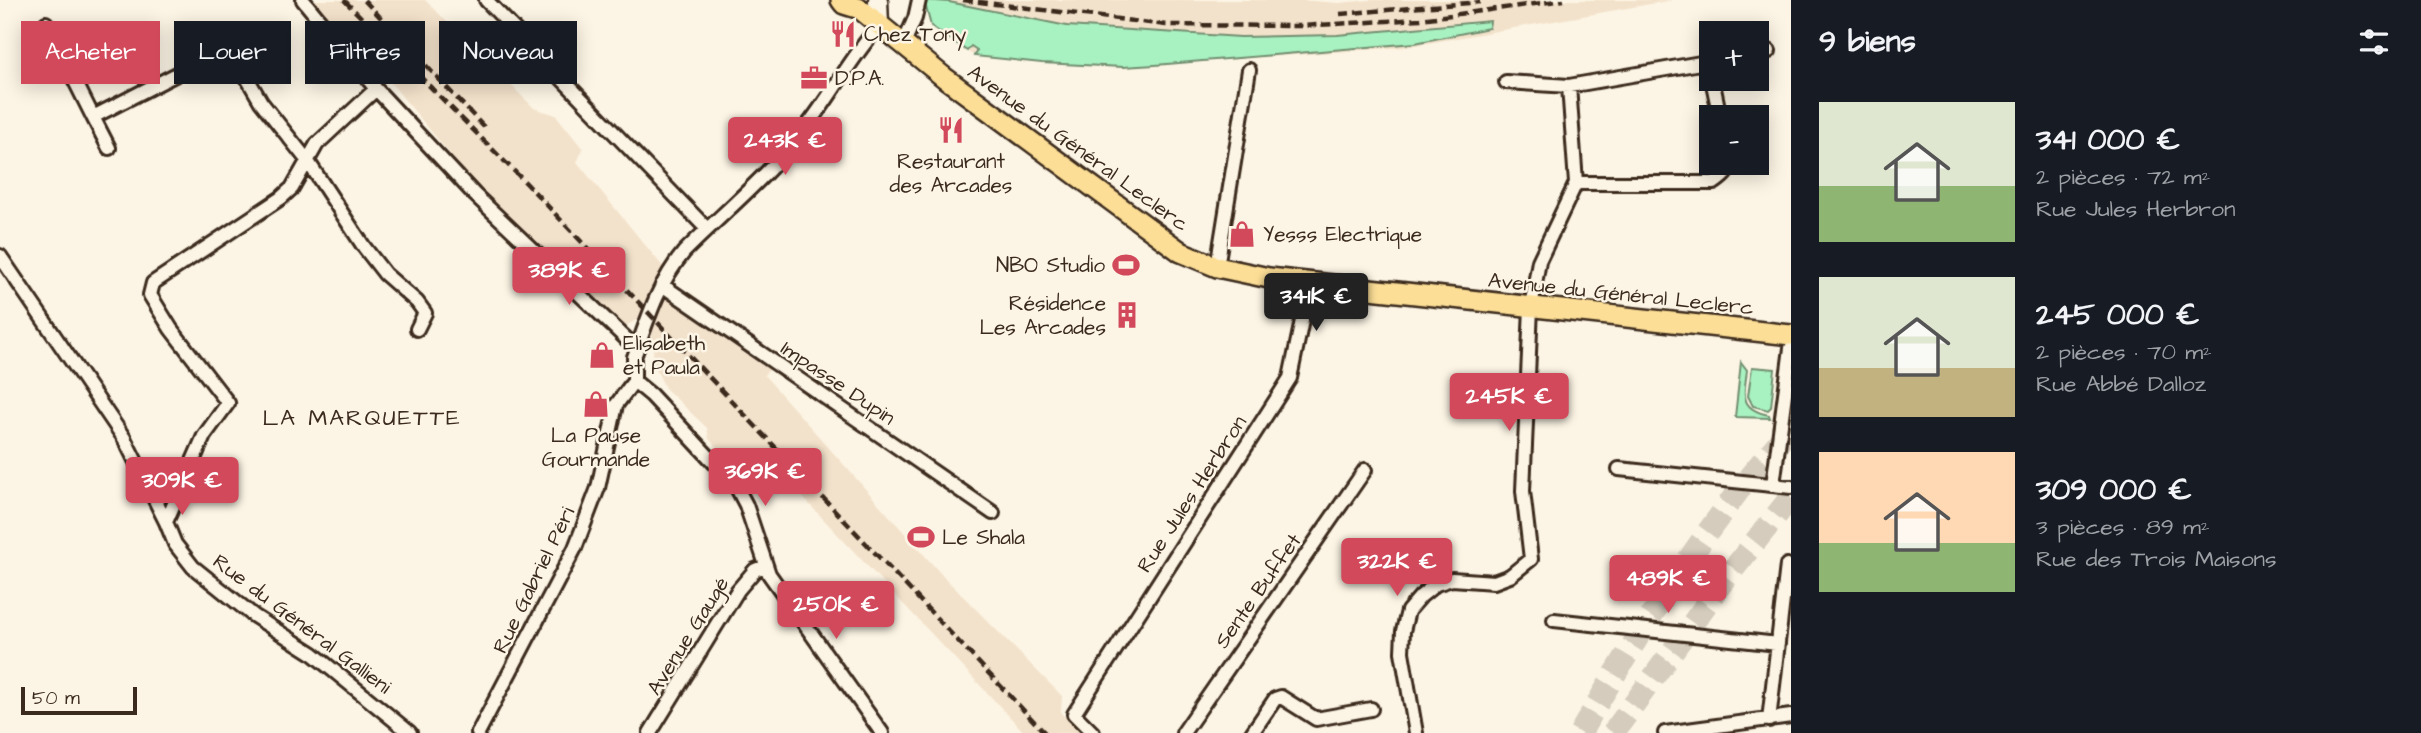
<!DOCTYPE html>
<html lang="fr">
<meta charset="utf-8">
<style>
body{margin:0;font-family:"Architects Daughter",sans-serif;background:#20242c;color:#f1f3f6;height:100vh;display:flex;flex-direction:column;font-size:26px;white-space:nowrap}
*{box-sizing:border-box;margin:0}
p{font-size:23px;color:#9ea1a6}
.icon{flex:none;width:38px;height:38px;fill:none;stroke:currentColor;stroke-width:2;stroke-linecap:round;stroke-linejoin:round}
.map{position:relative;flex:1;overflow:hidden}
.sheet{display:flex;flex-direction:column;background:#171b24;width:630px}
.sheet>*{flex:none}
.hud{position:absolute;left:21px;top:21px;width:665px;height:63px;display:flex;gap:14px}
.tools{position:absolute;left:1699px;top:21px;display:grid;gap:14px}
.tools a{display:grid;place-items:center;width:70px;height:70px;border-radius:0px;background:#171b24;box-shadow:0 4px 18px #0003;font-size:35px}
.scale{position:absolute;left:21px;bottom:18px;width:116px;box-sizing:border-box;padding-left:7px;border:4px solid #3b2a1e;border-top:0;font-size:19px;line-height:24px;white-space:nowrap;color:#3b2a1e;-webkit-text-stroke:5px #fcf5e5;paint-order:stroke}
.price{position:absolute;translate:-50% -60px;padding:0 16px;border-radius:7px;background:#d1495b;color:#fff;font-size:23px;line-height:46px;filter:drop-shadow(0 2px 4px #0008)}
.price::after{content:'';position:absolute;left:50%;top:42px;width:21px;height:16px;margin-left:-10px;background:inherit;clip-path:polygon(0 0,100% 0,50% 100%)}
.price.selected{background:#222;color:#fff}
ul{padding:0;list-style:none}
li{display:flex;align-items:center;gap:21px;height:175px;padding:0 28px}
li span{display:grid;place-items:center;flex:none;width:196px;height:140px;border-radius:0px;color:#555}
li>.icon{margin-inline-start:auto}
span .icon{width:84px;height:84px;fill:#fffc;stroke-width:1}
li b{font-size:30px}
h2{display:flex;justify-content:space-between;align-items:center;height:84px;padding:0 28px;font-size:30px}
.tag{padding:0 24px;border-radius:0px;background:#171b24;box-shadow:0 4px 18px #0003;font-size:24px;line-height:63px}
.tag.selected{background:#d1495b;color:#fff}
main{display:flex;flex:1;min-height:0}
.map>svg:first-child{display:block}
.built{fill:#f3e2cb}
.green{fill:#a8f2c1;stroke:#728e70;stroke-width:2}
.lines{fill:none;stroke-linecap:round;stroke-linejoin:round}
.highway-tunnel{stroke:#d5ccbd;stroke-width:23;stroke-dasharray:23 11;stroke-linecap:butt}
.street-casing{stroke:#3b2a1e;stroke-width:18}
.secondary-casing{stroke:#3b2a1e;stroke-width:23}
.primary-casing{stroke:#3b2a1e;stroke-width:24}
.street{stroke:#fcf5e5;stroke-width:12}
.secondary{stroke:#fcf5e5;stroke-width:18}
.primary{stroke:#fcde96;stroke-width:19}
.rail{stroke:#3b2a1e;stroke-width:4.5;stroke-dasharray:10 5;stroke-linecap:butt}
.labels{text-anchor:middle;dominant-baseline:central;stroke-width:5;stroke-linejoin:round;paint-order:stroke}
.poi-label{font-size:21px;fill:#3b2a1e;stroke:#fcf5e5;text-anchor:start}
.street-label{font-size:21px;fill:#3b2a1e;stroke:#fcf5e5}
.neighbourhood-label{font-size:23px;letter-spacing:2px;fill:#3b2a1e;stroke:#fcf5e5}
</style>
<main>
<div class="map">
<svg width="1791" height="733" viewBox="0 0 1791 733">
<rect width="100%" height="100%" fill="#fcf5e5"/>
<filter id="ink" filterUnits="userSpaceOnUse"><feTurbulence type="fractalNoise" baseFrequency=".0143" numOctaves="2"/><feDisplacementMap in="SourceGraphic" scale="14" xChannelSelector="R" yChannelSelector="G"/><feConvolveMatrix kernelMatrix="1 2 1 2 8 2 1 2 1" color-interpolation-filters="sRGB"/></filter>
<g filter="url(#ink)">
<path class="built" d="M 310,0 L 425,0 L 534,108 L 556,115 L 583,149 L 577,162 L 664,268 L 655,283 L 773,366 L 764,375 L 942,575 L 1062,696 L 1061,713 L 1081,733 L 1025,733 L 777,470 L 752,491 L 747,479 L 709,439 L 707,428 L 665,388 L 654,365 L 652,331 L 640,318 L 624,327 L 483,194 L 376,65 Z
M 922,0 L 1299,0 L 1339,3 L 1370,0 L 1673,0 L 1406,47 L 1123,67 L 1042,63 L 974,56 L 931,26 L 924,1 Z"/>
<path class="green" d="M 924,0 L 949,2 L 1067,26 L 1241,37 L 1337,35 L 1490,21 L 1489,28 L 1415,43 L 1155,65 L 1123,67 L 1042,63 L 974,56 L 977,50 L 971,46 L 967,51 L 931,26 Z
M 1741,362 L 1747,370 C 1744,395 1739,409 1769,415 L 1770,418 L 1735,417 Z
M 1752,367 L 1775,369 L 1771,407 L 1768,410 L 1753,406 L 1748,396 Z"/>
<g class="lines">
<path class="highway-tunnel" d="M 1580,733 C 1628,651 1678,570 1736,494 C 1753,471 1773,450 1791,428
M 1613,733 L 1719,587 L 1791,497"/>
<defs>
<path id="street" d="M 303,0 L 376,89 L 475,195 L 637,349
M 486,0 L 707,229
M 46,23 L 93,117 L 208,58 L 225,55 L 239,64 L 261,102 L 307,160 L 364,247 L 385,274 L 417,302 L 425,313 L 417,329
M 903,45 L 915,18 L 919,0
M 1757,53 L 1769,51
M 1712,79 L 1720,117
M 1506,82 L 1569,86 L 1712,61
M 93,117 L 109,148
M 1576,183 L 1714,183 C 1721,178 1730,172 1728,163
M 0,256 L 124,438 L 166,522 L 175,544 L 193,567 L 254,616 L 312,653 L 410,733
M 1217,267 L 1249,70
M 662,285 L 993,513
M 634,381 L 651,395 L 736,486 L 746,505 L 769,574 L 882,733
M 1619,469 L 1791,487
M 1773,485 L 1791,348
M 166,522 L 204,436 L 228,403 L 171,329 L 150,295 L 153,283 L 281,198 L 292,188 L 317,144 L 376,89
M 1554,620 L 1778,644
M 1769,720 L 1787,565
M 478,733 L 575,548 L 598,488 L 616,405 L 634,381 L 634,357 L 637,349 C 649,314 660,281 684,252 C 724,212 769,175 804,130 C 831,97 850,58 879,26
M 650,733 L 738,590 L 755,570 L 765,566
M 1093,733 L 1074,714 L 1290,378 L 1310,282
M 1183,733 L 1365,470
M 1252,733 L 1275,699 L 1281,697 L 1316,719 L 1371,709
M 1416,733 L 1402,652 L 1403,631 L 1408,611 L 1421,596 L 1436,584 L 1452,579 L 1494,582 L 1510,576 L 1531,559 L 1523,491 L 1531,307 L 1539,261 L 1576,183 L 1569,86
M 1665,733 L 1791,716"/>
<path id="secondary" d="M 878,0 L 879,26"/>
<path id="primary" d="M 841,0 L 844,4 L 860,9 L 945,78 L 1181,252 L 1217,267 L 1269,278 L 1791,335"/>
</defs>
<use href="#street" class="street-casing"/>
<use href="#secondary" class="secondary-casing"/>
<use href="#primary" class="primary-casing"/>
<use href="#street" class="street"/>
<use href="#secondary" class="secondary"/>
<use href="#primary" class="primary"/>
<path class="rail" d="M 344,0 L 526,183 L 1045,733
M 364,0 L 484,127
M 963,0 L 1166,25 L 1300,26 L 1421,19 L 1564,0
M 1340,14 L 1480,2"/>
</g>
</g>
<defs>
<symbol id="restaurant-bare" viewBox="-9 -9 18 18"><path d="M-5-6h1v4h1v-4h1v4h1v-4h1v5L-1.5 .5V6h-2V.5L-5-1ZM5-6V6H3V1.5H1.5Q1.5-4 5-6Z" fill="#d1495b" stroke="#fcf5e5" stroke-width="2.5" paint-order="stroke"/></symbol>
<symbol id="office-bare" viewBox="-9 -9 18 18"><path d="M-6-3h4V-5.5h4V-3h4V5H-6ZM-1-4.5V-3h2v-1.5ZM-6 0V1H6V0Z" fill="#d1495b" stroke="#fcf5e5" stroke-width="2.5" paint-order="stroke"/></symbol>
<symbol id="shop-bare" viewBox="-9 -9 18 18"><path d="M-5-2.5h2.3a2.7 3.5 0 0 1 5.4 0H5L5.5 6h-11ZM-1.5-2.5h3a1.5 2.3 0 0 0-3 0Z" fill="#d1495b" stroke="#fcf5e5" stroke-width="2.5" paint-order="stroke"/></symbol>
<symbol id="stadium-bare" viewBox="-9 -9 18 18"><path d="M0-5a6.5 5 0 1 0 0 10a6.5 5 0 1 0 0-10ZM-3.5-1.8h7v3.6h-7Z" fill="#d1495b" stroke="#fcf5e5" stroke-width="2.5" paint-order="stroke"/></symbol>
<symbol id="building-bare" viewBox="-9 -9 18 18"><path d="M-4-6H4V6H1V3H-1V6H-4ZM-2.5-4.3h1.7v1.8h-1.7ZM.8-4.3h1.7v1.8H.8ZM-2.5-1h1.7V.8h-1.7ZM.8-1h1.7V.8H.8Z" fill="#d1495b" stroke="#fcf5e5" stroke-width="2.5" paint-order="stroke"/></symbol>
</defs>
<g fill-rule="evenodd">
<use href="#restaurant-bare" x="824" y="15" width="38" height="38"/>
<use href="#office-bare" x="795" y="59" width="38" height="38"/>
<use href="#restaurant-bare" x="932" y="111" width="38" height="38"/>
<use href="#shop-bare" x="1223" y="215" width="38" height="38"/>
<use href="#stadium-bare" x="1107" y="246" width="38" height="38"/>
<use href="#building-bare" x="1108" y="296" width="38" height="38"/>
<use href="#shop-bare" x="583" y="336" width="38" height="38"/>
<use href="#shop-bare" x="577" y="385" width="38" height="38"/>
<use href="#stadium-bare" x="902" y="518" width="38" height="38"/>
</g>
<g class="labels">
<g class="poi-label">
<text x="864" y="34">Chez Tony</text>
<text x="835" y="78">D.P.A.</text>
<text x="951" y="161" text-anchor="middle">Restaurant<tspan x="951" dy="24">des Arcades</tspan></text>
<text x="1263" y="234">Yesss Electrique</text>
<text x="1105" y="265" text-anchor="end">NBO Studio</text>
<text x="1106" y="303" text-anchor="end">Résidence<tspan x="1106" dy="24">Les Arcades</tspan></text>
<text x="623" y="343">Elisabeth<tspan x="623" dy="24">et Paula</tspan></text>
<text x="596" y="435" text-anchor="middle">La Pause<tspan x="596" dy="24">Gourmande</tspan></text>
<text x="942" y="537">Le Shala</text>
</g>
<g class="street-label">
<text transform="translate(1078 148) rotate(36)">Avenue du Général Leclerc</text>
<text transform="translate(1621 294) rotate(6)">Avenue du Général Leclerc</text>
<text transform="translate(838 383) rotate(34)">Impasse Dupin</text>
<text transform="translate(1192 494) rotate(-57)">Rue Jules Herbron</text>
<text transform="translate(534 580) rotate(-64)">Rue Gabriel Péri</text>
<text transform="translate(1258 591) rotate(-55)">Sente Buffet</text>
<text transform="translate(302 624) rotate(37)">Rue du Général Gallieni</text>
<text transform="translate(688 636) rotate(-58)">Avenue Gaugé</text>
</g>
<g class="neighbourhood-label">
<text x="362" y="418">LA MARQUETTE</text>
</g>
</g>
</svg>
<div class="tools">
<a>+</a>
<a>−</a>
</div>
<div class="scale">50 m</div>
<b class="price" style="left:785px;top:177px">243K €</b>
<b class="price" style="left:569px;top:307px">389K €</b>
<b class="price selected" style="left:1316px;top:333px">341K €</b>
<b class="price" style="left:1509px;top:433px">245K €</b>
<b class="price" style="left:765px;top:508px">369K €</b>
<b class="price" style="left:182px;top:517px">309K €</b>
<b class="price" style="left:1397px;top:598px">322K €</b>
<b class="price" style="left:1668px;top:615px">489K €</b>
<b class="price" style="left:836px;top:641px">250K €</b>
<div class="hud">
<a class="tag selected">Acheter</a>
<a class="tag">Louer</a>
<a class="tag">Filtres</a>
<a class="tag">Nouveau</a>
</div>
</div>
<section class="sheet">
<h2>9 biens<svg class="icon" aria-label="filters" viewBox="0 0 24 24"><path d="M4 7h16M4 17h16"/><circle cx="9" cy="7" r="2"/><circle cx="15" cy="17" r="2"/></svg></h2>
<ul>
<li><span style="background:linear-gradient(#dfe7d0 60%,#8fb573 0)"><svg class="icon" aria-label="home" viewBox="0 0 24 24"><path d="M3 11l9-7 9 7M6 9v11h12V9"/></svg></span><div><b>341 000 €</b><p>2 pièces · 72 m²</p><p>Rue Jules Herbron</p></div></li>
<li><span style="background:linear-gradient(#dfe7d0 65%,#c2b280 0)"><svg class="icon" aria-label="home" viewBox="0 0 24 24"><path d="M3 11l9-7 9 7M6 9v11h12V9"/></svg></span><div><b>245 000 €</b><p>2 pièces · 70 m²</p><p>Rue Abbé Dalloz</p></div></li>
<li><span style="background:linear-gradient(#ffd9b3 65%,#8fb573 0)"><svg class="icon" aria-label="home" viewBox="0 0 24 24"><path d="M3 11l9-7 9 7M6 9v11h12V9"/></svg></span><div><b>309 000 €</b><p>3 pièces · 89 m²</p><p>Rue des Trois Maisons</p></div></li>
</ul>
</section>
</main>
